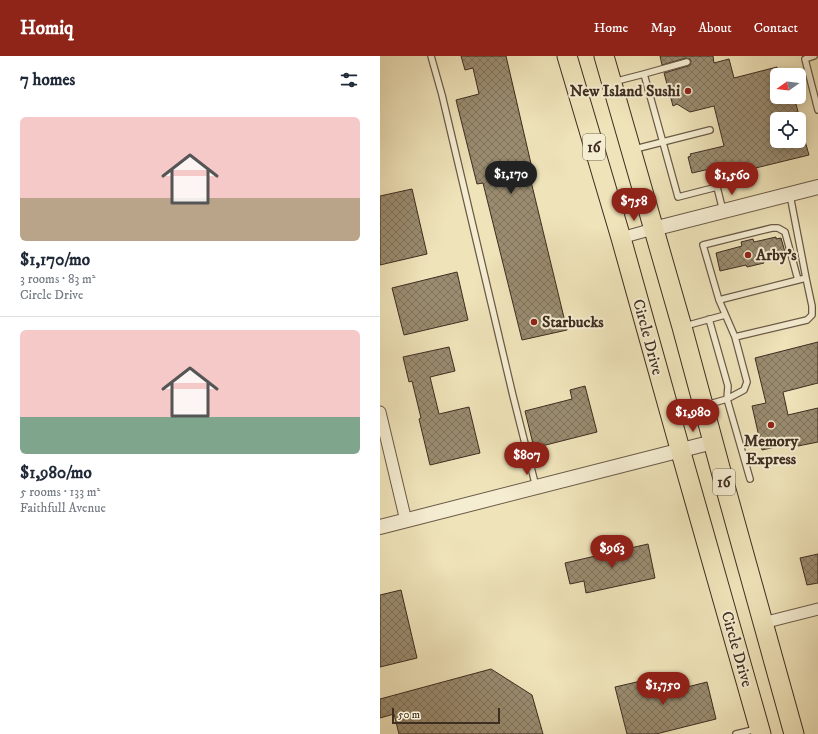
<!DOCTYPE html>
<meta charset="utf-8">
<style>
body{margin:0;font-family:"IM FELL DW Pica",serif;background:#f2f2f3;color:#1f2937;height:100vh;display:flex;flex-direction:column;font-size:15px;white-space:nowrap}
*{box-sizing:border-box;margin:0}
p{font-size:13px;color:#747a83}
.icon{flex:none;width:22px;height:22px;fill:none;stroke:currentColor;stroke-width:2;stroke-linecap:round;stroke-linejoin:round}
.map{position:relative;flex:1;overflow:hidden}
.side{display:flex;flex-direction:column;background:#fff;width:380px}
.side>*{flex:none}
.needle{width:26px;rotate:256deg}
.controls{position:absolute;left:390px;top:12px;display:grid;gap:8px}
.controls a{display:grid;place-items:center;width:36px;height:36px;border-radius:6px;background:#fff;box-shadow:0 2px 10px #0003;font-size:20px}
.scale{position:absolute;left:12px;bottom:10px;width:108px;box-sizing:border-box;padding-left:4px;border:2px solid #3e2d21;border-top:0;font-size:11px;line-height:14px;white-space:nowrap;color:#3e2d21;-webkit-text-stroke:3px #f5edd2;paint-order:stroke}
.price{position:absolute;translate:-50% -34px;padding:0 9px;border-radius:14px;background:#8f2418;color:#fff;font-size:13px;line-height:26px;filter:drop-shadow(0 1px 2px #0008)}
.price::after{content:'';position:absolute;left:50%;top:24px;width:12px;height:9px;margin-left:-6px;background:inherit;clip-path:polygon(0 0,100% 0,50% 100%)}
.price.selected{background:#222;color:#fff}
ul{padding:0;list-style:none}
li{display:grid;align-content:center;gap:8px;height:212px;padding:0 20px}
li+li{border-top:1px solid #e0e1e3}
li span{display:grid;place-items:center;height:124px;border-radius:6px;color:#555}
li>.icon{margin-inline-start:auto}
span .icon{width:72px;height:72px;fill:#fffc;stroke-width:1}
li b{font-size:17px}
h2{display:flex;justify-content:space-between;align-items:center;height:48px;padding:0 20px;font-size:17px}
header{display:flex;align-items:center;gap:24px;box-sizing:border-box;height:56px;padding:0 20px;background:#8f2418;color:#fff}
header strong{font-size:19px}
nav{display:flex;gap:22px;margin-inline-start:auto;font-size:14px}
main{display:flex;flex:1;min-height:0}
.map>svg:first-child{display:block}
.building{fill:url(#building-cross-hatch);stroke:#3e2d21}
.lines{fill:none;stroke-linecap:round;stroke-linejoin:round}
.service-casing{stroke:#6a5a47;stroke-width:8}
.minor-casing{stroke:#6a5a47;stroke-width:13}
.tertiary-casing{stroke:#6a5a47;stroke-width:16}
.trunk-casing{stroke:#3e2d21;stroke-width:21}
.service{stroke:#f5edd2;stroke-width:5.5}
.minor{stroke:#f5edd2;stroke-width:11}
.tertiary{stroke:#f5edd2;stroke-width:14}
.trunk{stroke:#efe3b9;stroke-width:19}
.poi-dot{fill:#8f2418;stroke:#f5edd2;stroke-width:1.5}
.labels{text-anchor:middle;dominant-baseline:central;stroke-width:4;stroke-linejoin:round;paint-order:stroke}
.shield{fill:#f5edd2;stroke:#756756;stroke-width:1}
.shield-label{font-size:15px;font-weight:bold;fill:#3e2d21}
.poi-label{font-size:16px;font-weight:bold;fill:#3e2d21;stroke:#f5edd2;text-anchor:start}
.street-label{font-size:16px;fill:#3e2d21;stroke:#f5edd2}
</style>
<header>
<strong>Homiq</strong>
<nav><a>Home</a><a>Map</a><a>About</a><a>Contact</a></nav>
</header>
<main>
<section class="side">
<h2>7 homes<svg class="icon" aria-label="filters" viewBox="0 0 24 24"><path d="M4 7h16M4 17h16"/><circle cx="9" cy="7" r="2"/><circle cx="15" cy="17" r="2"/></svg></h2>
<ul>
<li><span style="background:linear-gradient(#f6c9c9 65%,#b9a48a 0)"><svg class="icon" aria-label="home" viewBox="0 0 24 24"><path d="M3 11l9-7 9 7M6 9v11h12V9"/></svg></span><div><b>$1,170/mo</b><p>3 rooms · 83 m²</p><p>Circle Drive</p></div></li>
<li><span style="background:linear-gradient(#f6c9c9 70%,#7fa58c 0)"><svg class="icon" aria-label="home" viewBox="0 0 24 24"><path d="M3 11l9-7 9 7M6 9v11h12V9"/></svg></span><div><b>$1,980/mo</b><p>5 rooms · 133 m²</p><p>Faithfull Avenue</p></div></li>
</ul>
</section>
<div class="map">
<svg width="438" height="678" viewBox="0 0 438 678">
<defs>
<pattern id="building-cross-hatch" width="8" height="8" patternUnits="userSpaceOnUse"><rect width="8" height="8" fill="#9a8c70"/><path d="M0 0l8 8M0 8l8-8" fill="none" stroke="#7f735c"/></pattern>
</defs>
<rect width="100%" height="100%" fill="#efe3b9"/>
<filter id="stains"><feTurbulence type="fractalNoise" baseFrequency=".005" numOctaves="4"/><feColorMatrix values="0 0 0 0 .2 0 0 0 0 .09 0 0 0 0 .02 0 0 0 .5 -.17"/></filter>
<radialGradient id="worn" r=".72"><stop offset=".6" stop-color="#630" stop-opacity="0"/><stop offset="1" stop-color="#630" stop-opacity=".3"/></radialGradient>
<path class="building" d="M 81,0 L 126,0 L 152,112 L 148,113 L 187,274 L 142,284 L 103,127 L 97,128 L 76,44 L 99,38 L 93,12 L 85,14 Z
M 280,0 L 333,0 L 334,7 L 349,3 L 354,22 L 397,11 L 397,41 L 414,41 L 420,63 L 397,63 L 397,85 L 425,85 L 429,99 L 351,118 L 348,109 L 312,117 L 308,101 L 311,100 L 310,98 L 344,90 L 334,50 L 310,56 L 297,48 L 293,50 L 284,17 L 308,10 L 310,9 L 311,5 L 310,3 L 306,2 L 282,9 Z
M 32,133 L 47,198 L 0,209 L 0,140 Z
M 396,181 L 396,183 L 401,182 L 405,196 L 400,198 L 400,200 L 383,204 L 384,207 L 367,211 L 366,209 L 340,215 L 336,197 L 362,190 L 361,186 L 373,183 L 374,186 Z
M 77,216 L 88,264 L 24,279 L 12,232 Z
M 438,286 L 438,327 L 403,336 L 408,359 L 438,352 L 438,386 L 418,390 L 417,386 L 382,394 L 372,350 L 386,347 L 375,302 Z
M 69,291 L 75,315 L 50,321 L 59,358 L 89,351 L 100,397 L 50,409 L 39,363 L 41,362 L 32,325 L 29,326 L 23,301 Z
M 205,330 L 217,376 L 154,392 L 145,355 L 192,343 L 190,334 Z
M 268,488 L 275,522 L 206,537 L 204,525 L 190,528 L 185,507 Z
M 438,498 L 438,527 L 427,529 L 420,502 Z
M 21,534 L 37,602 L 0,611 L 0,539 Z
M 111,613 L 152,639 L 163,678 L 19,678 L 14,658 L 0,662 L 0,643 Z
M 287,619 L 291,635 L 327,626 L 336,663 L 276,678 L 247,678 L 235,631 Z"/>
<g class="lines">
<defs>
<path id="service" d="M 51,0 L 62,39 L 133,340 L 156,431
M 434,0 L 425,3 L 438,54
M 307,6 L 264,18 L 298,141 L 337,131 L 343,155
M 233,26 L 264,18
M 255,93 L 330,74
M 339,244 L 426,222 L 410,139
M 329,263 L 348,330 L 347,343 L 370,423
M 305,270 L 345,259
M 355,281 L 427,264 L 432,259 L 432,250 L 426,222
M 326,349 L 347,343 L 364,334 L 367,326 L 355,281 L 339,244 L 323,189 L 392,172 L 398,172 L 405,176 L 418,224
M 356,678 L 377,673"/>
<path id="minor" d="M 241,182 L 273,173
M 0,356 L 26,465
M 383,567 L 438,553"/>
<path id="tertiary" d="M 273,173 L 438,131
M 0,471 L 333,386"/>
<path id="trunk" d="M 187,0 L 241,182 L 300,393 L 381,678
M 224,0 L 302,271 L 345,430 L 414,678"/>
</defs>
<use href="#service" class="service-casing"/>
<use href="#minor" class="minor-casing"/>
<use href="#tertiary" class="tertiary-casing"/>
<use href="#trunk" class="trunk-casing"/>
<use href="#service" class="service"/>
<use href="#minor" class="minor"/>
<use href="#tertiary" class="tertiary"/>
<use href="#trunk" class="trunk"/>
</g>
<g class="poi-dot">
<circle cx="308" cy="35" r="4"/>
<circle cx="368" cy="199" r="4"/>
<circle cx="154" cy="266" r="4"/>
<circle cx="391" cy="369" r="4"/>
</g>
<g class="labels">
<g class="shield">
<rect x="203" y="78" width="22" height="26" rx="3"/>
<rect x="333" y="413" width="22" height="26" rx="3"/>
</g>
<g class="shield-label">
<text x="214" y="91">16</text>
<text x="344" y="426">16</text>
</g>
<g class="poi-label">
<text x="300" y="35" text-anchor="end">New Island Sushi</text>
<text x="376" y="199">Arby's</text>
<text x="162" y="266">Starbucks</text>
<text x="391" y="385" text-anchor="middle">Memory<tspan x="391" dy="18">Express</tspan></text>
</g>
<g class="street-label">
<text transform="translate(268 281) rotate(75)">Circle Drive</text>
<text transform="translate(357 593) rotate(74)">Circle Drive</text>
</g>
</g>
<rect width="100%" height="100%" filter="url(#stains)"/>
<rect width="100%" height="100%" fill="url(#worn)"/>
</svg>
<div class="controls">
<a><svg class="needle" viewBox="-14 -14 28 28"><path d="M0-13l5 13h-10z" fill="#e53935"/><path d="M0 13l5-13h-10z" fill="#747a83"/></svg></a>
<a><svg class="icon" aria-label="locate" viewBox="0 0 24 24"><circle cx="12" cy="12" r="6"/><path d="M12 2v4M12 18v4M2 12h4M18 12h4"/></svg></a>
</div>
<div class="scale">50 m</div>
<b class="price selected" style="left:131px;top:139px">$1,170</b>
<b class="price" style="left:352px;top:140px">$1,560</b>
<b class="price" style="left:254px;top:166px">$758</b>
<b class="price" style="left:313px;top:377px">$1,980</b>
<b class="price" style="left:147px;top:420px">$807</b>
<b class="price" style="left:232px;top:513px">$963</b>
<b class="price" style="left:283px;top:650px">$1,750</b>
</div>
</main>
